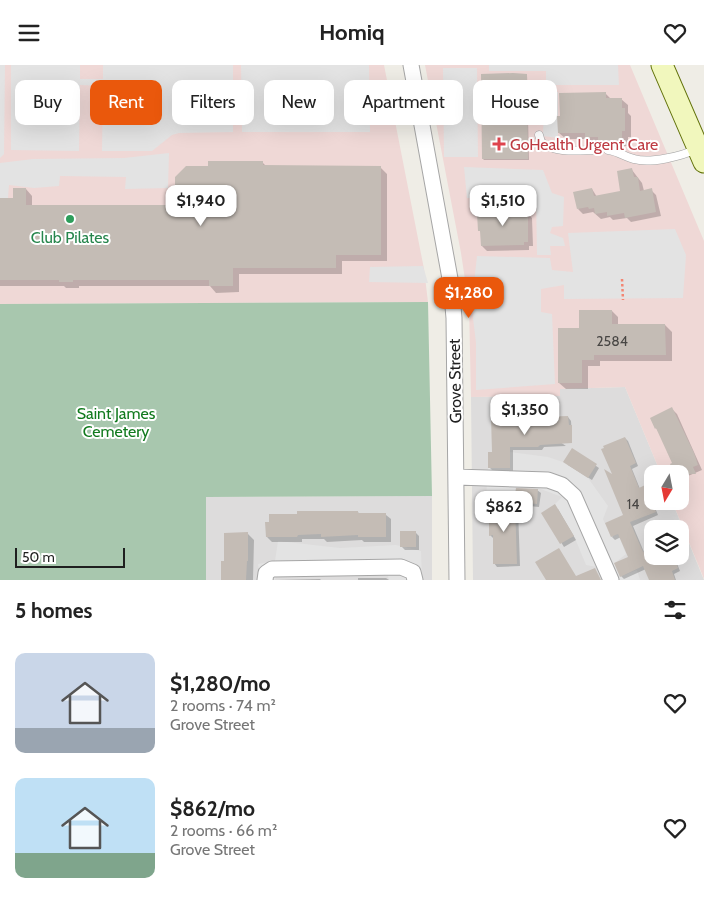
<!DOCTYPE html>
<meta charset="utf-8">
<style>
body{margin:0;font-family:Cabin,sans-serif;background:#f2f2f2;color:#222;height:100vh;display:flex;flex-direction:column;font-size:19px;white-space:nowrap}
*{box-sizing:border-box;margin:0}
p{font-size:16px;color:#767676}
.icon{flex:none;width:28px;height:28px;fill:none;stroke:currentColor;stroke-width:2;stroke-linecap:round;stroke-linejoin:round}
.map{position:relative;height:515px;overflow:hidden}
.panel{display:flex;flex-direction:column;background:#fff;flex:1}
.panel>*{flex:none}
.banner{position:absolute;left:15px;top:15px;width:675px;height:45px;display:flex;gap:10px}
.needle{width:32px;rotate:190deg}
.tools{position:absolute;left:644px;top:400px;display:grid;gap:10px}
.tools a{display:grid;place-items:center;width:45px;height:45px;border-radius:10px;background:#fff;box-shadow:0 5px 20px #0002;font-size:25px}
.scale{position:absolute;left:15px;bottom:12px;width:110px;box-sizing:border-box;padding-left:5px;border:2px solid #1f1f1f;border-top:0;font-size:14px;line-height:18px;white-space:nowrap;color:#1f1f1f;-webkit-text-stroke:4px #fff;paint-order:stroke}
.price{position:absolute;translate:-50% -42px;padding:0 11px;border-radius:10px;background:#fff;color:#222;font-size:16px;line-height:32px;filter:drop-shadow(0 1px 2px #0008)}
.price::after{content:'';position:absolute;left:50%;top:30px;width:15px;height:11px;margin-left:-8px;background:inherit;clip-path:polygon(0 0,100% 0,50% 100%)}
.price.current{background:#ea580c;color:#fff}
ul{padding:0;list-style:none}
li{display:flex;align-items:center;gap:15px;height:125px;padding:0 15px}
li span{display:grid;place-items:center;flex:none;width:140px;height:100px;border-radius:10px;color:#555}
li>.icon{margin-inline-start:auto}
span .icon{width:60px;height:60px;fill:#fffc;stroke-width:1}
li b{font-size:21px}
h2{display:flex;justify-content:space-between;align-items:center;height:60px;padding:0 15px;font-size:21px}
.tag{padding:0 18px;border-radius:10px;background:#fff;box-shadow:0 5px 20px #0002;font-size:18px;line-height:45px}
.tag.current{background:#ea580c;color:#fff}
header{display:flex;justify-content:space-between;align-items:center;height:65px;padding:0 15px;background:#fff;font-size:22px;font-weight:700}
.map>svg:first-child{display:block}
.residential{fill:#dddcdc;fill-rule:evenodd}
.commercial{fill:#efd8d6}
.cemetery{fill:#a8c7ae}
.parking{fill:#e3e3e3}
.shadow{fill:#0003}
.building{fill:#c4bcb5}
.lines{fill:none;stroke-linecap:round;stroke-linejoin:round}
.lane-casing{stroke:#a6a6a6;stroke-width:9}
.street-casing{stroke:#a6a6a6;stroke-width:17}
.secondary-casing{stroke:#62720a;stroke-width:23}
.path{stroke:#f38673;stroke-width:2.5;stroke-dasharray:2.5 2.5;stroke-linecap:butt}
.lane{stroke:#fff;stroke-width:8}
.street{stroke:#fff;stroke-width:15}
.secondary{stroke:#f1f7bd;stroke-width:21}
.health-dot{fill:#e0444e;stroke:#fff;stroke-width:2}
.leisure-dot{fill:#2e9e5b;stroke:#fff;stroke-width:2}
.labels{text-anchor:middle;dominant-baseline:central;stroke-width:4;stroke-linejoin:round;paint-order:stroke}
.number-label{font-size:14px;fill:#484644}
.health-label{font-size:16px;fill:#be3a42;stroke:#fff;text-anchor:start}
.leisure-label{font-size:16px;fill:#27864d;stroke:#fff}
.street-label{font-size:16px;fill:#1f1f1f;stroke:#fff}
.park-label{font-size:16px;fill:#117a1e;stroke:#fff}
</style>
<header><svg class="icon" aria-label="menu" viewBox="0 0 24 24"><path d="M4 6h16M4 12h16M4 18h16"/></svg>Homiq<svg class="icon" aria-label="heart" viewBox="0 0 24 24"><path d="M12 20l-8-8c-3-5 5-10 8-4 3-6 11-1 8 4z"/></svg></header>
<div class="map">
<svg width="704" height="515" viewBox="0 0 704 515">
<rect width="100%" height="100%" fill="#efede6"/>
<path class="residential" d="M 625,322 L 661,409 L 652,409 L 652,436 L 672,436 L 704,515 L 473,515 L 471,332 L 560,331 L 560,324 ZM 652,464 L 680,464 L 680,491 L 652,491 Z
M 432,431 L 432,515 L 206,515 L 206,432 Z"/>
<path class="commercial" d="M 0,0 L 384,0 L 424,204 L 428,237 L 0,239 Z
M 425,0 L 630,0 L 704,176 L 704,514 L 672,436 L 680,436 L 680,409 L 661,409 L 625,322 L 560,324 L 560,331 L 471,332 L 469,241 L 461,188 Z"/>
<path class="cemetery" d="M 428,237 L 432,431 L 206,432 L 206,515 L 0,515 L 0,239 Z"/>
<path class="parking" d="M 0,0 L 5,0 L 4,89 L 0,93 Z
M 11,0 L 80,0 L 80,14 L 103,14 L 103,0 L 233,0 L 233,67 L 179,68 L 172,70 L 152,86 L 102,86 L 103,21 L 80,20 L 79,86 L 11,85 Z
M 241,0 L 369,0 L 370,67 L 242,67 Z
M 489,0 L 618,0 L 619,20 L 546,20 L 546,6 L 489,6 Z
M 443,3 L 477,3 L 478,92 L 444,92 Z
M 544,26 L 558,27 L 558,73 L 543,71 Z
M 169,88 L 168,123 L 125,124 L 126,112 L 60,111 L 59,121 L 34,123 L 9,120 L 8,133 L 0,133 L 0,98 L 33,94 L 124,93 Z
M 464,102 L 543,105 L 552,128 L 564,132 L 563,161 L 552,162 L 550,168 L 563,173 L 565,181 L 550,181 L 551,190 L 537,190 L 536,131 L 467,133 Z
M 675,164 L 686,190 L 683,233 L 564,234 L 564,220 L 541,224 L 541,247 L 552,249 L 555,319 L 476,325 L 476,278 L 473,253 L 475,209 L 477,191 L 550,193 L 552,205 L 573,207 L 568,168 Z
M 423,201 L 428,218 L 369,217 L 370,202 Z
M 510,387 L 548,392 L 563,397 L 588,413 L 608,441 L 603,454 L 611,472 L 618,469 L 626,489 L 616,497 L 622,511 L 637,505 L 640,515 L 605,515 L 597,502 L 586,500 L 574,471 L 555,439 L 562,432 L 538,423 L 516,421 L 515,433 L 486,432 L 488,403 L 510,403 Z
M 278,476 L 340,483 L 396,480 L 421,486 L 422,515 L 389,515 L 387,508 L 276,511 L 275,515 L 260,515 L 258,499 L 275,496 Z"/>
<path class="shadow" d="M 527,10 L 529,95 L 484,95 L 483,94 Z
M 605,28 L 611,34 L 621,34 L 628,40 L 628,48 L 631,51 L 631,72 L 628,72 L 628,81 L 606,81 L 602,78 L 592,78 L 588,74 L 566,74 L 559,68 Z
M 262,97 L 266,101 L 380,102 L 387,109 L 387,196 L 342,196 L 342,209 L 239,209 L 239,227 L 216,228 L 210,221 L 79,221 L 79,223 L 66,223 L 64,221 L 0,221 L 0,134 L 15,134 L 26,124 L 32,131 L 32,141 L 176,141 L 210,102 Z
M 632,105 L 642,118 L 644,126 L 651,125 L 656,130 L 661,151 L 631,157 L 627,153 L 613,155 L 610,152 L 601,154 L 593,147 L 583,149 L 578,144 L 592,124 L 597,132 L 622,127 Z
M 523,145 L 532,153 L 533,181 L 529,181 L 529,185 L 487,186 L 482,181 L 482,168 L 479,165 Z
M 612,246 L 618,252 L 618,260 L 665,260 L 672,267 L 672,296 L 600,296 L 600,301 L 588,301 L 588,324 L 566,324 L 559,318 L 581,264 Z
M 672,344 L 677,349 L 702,405 L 681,414 L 659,367 L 656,363 Z
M 568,352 L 571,356 L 572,370 L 551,371 L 566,381 L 544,382 L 542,385 L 513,385 L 513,406 L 493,406 L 490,403 L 493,388 L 515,353 L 518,359 L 541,358 Z
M 625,373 L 628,376 L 638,401 L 632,404 L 640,424 L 645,422 L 648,425 L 658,450 L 633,461 L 644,487 L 652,484 L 652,491 L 674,491 L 680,506 L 674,509 L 676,515 L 650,515 L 646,504 L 624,514 L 621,511 L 629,493 L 621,472 L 615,475 L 612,472 L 625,451 L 614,412 Z
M 573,385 L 599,403 L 592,415 L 568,400 Z
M 537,425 L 541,428 L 539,442 L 519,440 L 516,436 Z
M 515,440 L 518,443 L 520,501 L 497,502 L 494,498 L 494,474 L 490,470 Z
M 558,444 L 576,475 L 564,482 L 543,448 Z
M 358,447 L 360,450 L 386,450 L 391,454 L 391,477 L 364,477 L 362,475 L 327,477 L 324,474 L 302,474 L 302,477 L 272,477 L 267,472 L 298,450 Z
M 416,468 L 419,471 L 419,485 L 405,485 L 402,482 Z
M 248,469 L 254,475 L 253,515 L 222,515 L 226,497 Z
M 358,513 L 386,513 L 389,515 L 358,515 Z
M 320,514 L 321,515 L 277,515 Z"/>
<path class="building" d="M 513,8 L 527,9 L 528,94 L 482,94 L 481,9 Z
M 606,27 L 606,33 L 622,33 L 622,43 L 625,43 L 625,66 L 622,66 L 622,75 L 598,75 L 598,72 L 585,72 L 585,68 L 558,68 L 557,51 L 560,51 L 559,28 Z
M 208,96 L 263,96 L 263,100 L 381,101 L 381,190 L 336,190 L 336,203 L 233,203 L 233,221 L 209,221 L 209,215 L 73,215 L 73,217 L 59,217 L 59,215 L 0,215 L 0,133 L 13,133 L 13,123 L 26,123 L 26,140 L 175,140 L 175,112 L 186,101 L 208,101 Z
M 632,103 L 634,112 L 638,112 L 640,126 L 652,123 L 656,147 L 625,153 L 624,148 L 607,151 L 607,147 L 595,149 L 594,143 L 589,144 L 588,142 L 577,144 L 573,127 L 592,123 L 594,131 L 620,126 L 617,106 Z
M 480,144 L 524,144 L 524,147 L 528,147 L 528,177 L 524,177 L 524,180 L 481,181 L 480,166 L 478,166 L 477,148 L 480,148 Z
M 579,245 L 612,245 L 612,259 L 665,259 L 666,290 L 594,290 L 594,295 L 582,295 L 582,318 L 558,318 L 558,263 L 579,263 Z
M 672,342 L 694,388 L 698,400 L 693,402 L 696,409 L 675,409 L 670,399 L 672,398 L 656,363 L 655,364 L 650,353 Z
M 568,351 L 569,360 L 572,360 L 572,378 L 540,380 L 538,382 L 510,382 L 510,403 L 488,403 L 488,387 L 492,387 L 491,352 L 516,352 L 516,358 L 540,357 L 540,352 Z
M 625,372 L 636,398 L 630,401 L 639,423 L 645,420 L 656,447 L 630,457 L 643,487 L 652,483 L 652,491 L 673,491 L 678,503 L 672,506 L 675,515 L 649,515 L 643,501 L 620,512 L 614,498 L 628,492 L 618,469 L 611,472 L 605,458 L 623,450 L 604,404 L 612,409 L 601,384 L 604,383 L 603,381 Z
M 572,383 L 597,399 L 588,413 L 563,397 Z
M 516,423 L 538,424 L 537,439 L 514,437 Z
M 515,438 L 517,499 L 493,499 L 493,470 L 489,471 L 489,442 L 496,442 L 496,439 Z
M 555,439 L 574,471 L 560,479 L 541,448 Z
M 297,446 L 358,446 L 358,448 L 386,448 L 386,472 L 358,472 L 358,470 L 321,472 L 321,469 L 298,470 L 297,472 L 266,472 L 265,457 L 269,457 L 269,449 L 297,449 Z
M 400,466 L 416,466 L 416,482 L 400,482 Z
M 248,467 L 248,496 L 247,496 L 246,515 L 221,515 L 221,496 L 224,496 L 224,468 Z
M 559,483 L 576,511 L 595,503 L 601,515 L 546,515 L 535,497 Z"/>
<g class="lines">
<defs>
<path id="lane" d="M 539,70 L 541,77 C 556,89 580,85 598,85
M 608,85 C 618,86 625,92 634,94 C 650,99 682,91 697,84"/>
<path id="street" d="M 411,0 L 451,219 L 454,253 L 457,515
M 456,412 L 548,415 L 562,420 L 574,431 L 611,515
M 265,515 L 266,508 L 272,504 L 401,502 L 413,507 L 415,515"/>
<path id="secondary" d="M 662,0 L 704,97"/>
</defs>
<use href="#lane" class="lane-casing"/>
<use href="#street" class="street-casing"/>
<use href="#secondary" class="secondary-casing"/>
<path class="path" d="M 622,214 L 623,235"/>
<use href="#lane" class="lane"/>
<use href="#street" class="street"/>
<use href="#secondary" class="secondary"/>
</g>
<path class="health-dot" d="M496.5 71.5h5v5h5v5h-5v5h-5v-5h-5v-5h5z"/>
<circle class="leisure-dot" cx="70" cy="154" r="5"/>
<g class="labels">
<g class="number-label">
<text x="612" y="276">2584</text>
<text x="633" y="439">14</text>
</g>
<g class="health-label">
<text x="510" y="79">GoHealth Urgent Care</text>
</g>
<g class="leisure-label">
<text x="70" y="172">Club Pilates</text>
</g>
<g class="street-label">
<text transform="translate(455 316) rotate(-91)">Grove Street</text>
</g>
<g class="park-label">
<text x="116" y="348">Saint James<tspan x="116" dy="18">Cemetery</tspan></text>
</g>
</g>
</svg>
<div class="tools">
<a><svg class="needle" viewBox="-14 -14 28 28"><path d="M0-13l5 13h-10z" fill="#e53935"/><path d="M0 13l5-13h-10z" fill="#767676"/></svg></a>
<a><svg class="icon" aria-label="layers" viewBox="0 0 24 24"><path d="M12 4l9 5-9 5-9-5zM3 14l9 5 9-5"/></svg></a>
</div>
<div class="scale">50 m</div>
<b class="price" style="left:201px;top:162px">$1,940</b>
<b class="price" style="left:503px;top:162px">$1,510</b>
<b class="price current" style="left:469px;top:254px">$1,280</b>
<b class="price" style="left:525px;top:371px">$1,350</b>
<b class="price" style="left:504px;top:468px">$862</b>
<div class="banner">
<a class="tag">Buy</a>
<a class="tag current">Rent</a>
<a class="tag">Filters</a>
<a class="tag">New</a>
<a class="tag">Apartment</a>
<a class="tag">House</a>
</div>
</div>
<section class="panel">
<h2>5 homes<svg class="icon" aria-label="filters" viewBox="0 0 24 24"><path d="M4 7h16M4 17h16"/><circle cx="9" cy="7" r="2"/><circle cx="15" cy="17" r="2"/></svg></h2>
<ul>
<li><span style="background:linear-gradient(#c9d6e8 75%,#9aa5b1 0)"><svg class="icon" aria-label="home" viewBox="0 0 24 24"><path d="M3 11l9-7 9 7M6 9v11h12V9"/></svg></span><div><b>$1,280/mo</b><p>2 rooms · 74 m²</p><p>Grove Street</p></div><svg class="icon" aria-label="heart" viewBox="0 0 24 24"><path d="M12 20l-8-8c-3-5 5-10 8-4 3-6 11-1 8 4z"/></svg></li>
<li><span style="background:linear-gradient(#bfe0f5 75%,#7fa58c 0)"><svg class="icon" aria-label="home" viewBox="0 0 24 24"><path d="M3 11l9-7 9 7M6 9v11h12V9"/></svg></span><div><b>$862/mo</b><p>2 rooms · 66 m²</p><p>Grove Street</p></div><svg class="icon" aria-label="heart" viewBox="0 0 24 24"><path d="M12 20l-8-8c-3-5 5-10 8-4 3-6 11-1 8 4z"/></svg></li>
</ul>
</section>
